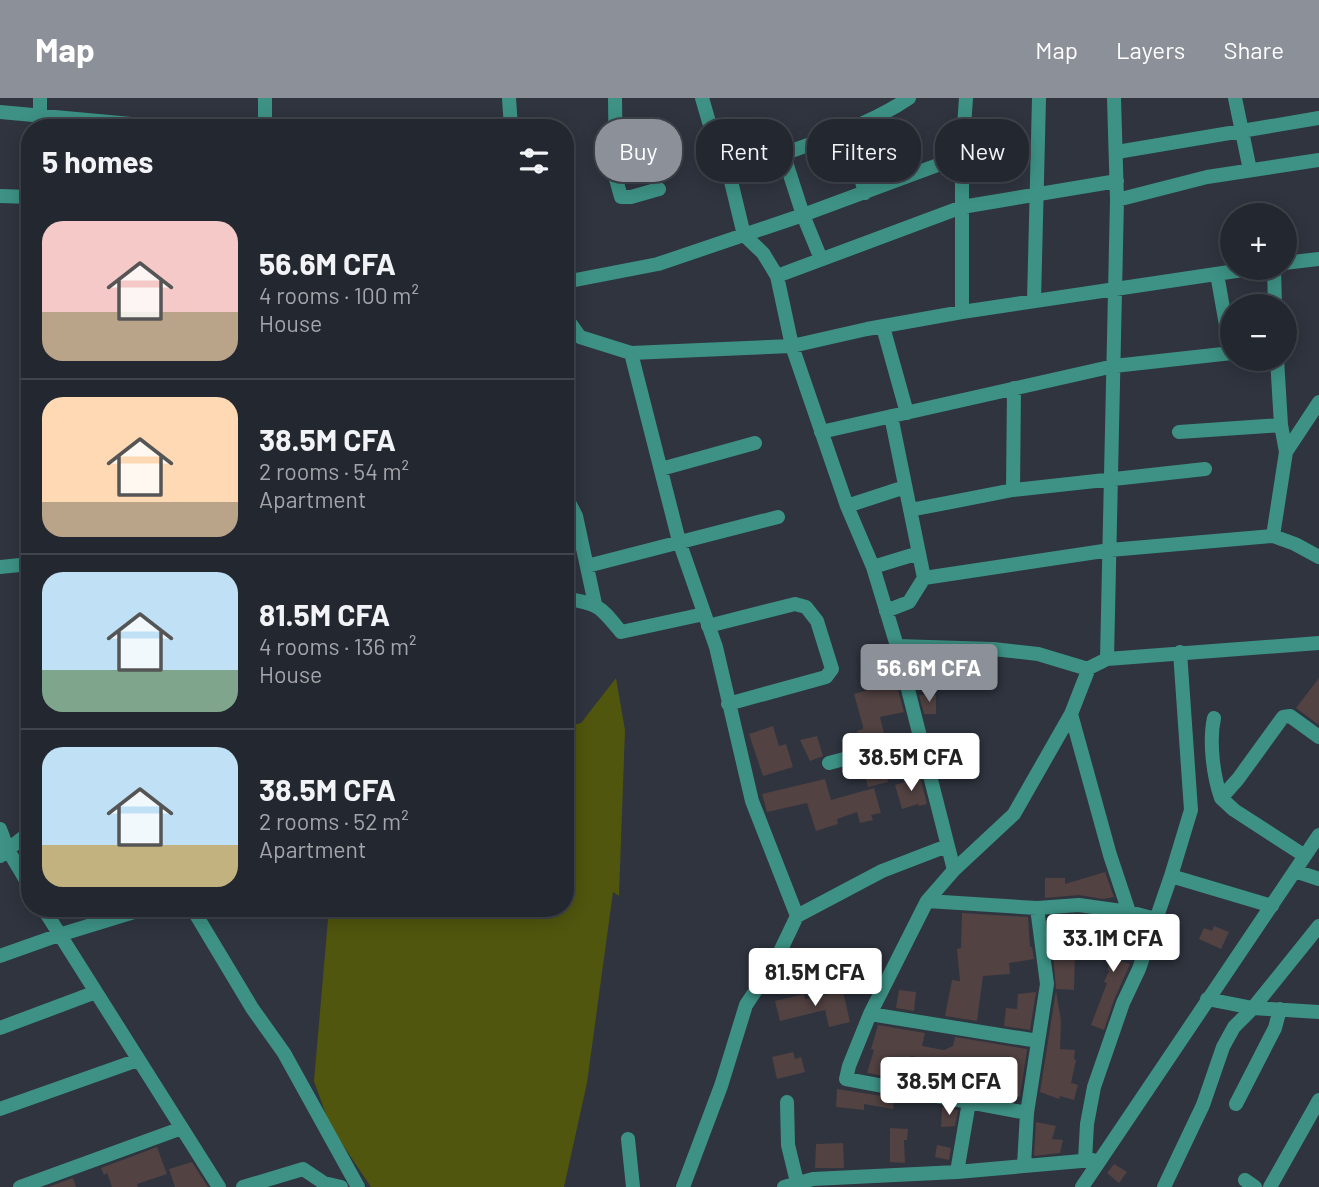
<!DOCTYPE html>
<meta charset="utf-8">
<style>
body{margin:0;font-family:Barlow,sans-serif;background:#2b2f37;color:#f1f3f6;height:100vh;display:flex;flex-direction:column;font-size:26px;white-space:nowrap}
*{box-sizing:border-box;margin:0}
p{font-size:23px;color:#a3a5aa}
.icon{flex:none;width:38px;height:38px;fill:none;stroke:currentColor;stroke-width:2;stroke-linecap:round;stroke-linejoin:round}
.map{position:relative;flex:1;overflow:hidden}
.drawer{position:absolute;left:21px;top:21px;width:553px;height:798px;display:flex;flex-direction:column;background:#23272f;border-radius:28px;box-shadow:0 4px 18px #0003,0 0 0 2px #40444b}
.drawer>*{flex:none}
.banner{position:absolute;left:595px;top:21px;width:618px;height:63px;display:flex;gap:14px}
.controls{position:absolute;left:1220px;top:105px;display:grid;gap:14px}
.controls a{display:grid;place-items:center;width:77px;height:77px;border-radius:50%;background:#23272f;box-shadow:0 4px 18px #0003,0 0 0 2px #40444b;font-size:35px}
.price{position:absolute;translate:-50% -60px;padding:0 16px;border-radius:7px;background:#fff;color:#222;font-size:23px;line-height:46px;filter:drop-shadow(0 2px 4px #0008)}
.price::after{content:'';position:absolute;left:50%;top:42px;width:21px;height:16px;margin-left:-10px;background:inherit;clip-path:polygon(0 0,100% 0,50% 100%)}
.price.on{background:#8c9099;color:#fff}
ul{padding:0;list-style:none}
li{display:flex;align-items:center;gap:21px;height:175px;padding:0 21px}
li+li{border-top:2px solid #40444b}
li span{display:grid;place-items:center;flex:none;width:196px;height:140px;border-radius:21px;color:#555}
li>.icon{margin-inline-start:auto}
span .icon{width:84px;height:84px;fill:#fffc;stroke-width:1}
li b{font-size:30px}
h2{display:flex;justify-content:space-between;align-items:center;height:84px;padding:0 21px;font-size:30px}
.chip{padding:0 24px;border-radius:28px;background:#23272f;box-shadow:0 4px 18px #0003,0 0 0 2px #40444b;font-size:24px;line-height:63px}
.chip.on{background:#8c9099;color:#fff}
header{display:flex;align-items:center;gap:42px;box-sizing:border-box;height:98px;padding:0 35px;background:#8c9099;color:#fff}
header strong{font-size:33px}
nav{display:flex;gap:38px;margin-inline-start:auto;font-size:24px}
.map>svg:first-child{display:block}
.green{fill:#50560d}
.building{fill:#524242}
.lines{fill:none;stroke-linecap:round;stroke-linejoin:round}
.street{stroke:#3d9285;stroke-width:14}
</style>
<header>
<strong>Map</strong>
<nav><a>Map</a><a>Layers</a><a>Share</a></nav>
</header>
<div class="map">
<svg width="1319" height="1089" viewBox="0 0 1319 1089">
<rect width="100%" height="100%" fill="#2f343f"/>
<path class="green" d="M 616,580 L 625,632 L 619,798 L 613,794 L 587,985 L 564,1089 L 371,1089 L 330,1028 L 314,983 L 329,810 L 565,810 L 565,629 L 581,625 Z"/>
<path class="building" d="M 1319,580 L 1319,627 L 1296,610 Z
M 896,584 L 904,614 L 880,619 L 885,639 L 861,646 L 857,633 L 863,631 L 863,628 L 854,596 Z
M 919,597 L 936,597 L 936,616 L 924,616 Z
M 773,628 L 779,648 L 786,646 L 793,669 L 763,678 L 749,636 Z
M 817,638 L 823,658 L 810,663 L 800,642 Z
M 883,661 L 888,684 L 868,689 L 862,666 Z
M 920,679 L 927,706 L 919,708 L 918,706 L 902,711 L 895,687 Z
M 825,681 L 831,702 L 874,690 L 881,715 L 871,717 L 873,722 L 860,725 L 857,714 L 837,721 L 838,726 L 816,733 L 807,705 L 767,714 L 762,696 Z
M 1105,774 L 1114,799 L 1103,801 L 1079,797 L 1045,800 L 1045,780 L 1065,780 L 1065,786 Z
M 962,815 L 1028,819 L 1030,849 L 1032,849 L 1034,861 L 1009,865 L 1010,876 L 983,878 L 977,923 L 945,918 L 952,882 L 960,883 L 957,851 L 961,850 Z
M 1115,822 L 1130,824 L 1121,863 L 1130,866 L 1114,902 L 1104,932 L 1091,927 L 1107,885 L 1104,884 L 1109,873 L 1107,872 L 1116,847 L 1110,845 Z
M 1214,828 L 1229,834 L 1221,851 L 1199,841 L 1204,830 L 1212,833 Z
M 1053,855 L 1075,856 L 1074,892 L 1056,891 Z
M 899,892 L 916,894 L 914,913 L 896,910 Z
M 843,893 L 850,924 L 829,929 L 825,912 L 780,923 L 775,903 L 804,896 L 805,901 Z
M 1056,893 L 1061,923 L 1060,951 L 1075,952 L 1074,961 L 1076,962 L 1071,985 L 1078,987 L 1074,1002 L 1060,998 L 1059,1001 L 1040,994 Z
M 1036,894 L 1030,932 L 1004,928 L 1006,910 L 1017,911 L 1018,896 Z
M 878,927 L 925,935 L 922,948 L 944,952 L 953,948 L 955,939 L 1027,951 L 1020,999 L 1015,997 L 1014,1003 L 972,994 L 977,969 L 947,964 L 942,965 L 937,987 L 926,984 L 930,962 L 911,958 L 908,969 L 888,964 L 884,978 L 867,975 L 874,952 L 871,951 Z
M 793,954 L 795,961 L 801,959 L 805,974 L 777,981 L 772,959 Z
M 837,991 L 895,1000 L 893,1011 L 864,1006 L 864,1012 L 836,1009 Z
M 942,1009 L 958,1012 L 955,1028 L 941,1029 Z
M 1036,1024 L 1056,1028 L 1052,1041 L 1063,1042 L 1060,1055 L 1034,1058 Z
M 890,1030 L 908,1031 L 907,1042 L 904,1042 L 905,1065 L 890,1064 Z
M 843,1045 L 844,1070 L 815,1070 L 816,1046 Z
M 937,1047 L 951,1050 L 949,1062 L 935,1059 Z
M 157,1049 L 167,1076 L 137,1086 L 138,1089 L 112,1089 L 107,1075 L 104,1077 L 101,1070 Z
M 192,1064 L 208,1089 L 175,1089 L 169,1071 Z
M 1114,1066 L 1127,1074 L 1119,1085 L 1107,1075 Z
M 73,1080 L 76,1089 L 48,1089 Z"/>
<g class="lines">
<path class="street" d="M 265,0 L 265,30
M 509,0 L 511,30
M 615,0 L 616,81 L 621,99 L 631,99 L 659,91
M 702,0 L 709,24 L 729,75 L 744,137 L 763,155 L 777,178 L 792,248 L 847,408 L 873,469 L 897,548 L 954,772
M 1235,0 L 1250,72
M 0,14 L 175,30
M 40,30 L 40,0
M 848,31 L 865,95
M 1117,54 L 1319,20
M 783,55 L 803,117 L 821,161
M 729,75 C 784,54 861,33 909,0
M 0,98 L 30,99
M 1117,102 L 1207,79 L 1319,62
M 1284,165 L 1319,161
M 1274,170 L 1275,208
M 1217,176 L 1231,255
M 777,178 L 962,109 L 1117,83
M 565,184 L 658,166 L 803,117 L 962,58
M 1034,203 L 1039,0
M 962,214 L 962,58 L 966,0
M 565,218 L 580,239 L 631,255 L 792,248 L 867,231 L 962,214 L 1256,170
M 883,229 L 907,315
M 631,255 L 679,443 L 716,549 L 752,703 L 797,818
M 1277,261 L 1281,327
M 821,334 L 1114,268 L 1232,255
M 1179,334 L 1281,327 L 1286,354
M 661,371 L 755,345
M 1013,392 L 1014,290
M 565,397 L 576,418 L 595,506
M 847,408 L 905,389
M 910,412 L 1013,392 L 1205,371
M 1273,438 L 1286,354 L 1319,304
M 587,468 L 778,419
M 0,469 L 30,466
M 873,469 L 919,455
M 924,480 L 1110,452 L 1273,438 L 1295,446 L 1319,459
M 565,500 C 600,507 599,507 621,534 L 704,516
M 886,513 L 909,504 L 924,480 L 891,318
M 708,528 L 795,506 L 806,509 L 817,523 L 832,571 L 826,579 L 728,606
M 897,548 L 993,551 L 1038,556 L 1088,571
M 1107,561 L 1117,102 L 1114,0
M 1071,616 L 1110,757 L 1129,814
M 1214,620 C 1209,643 1213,677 1221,700
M 829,665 L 920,641
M 0,731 L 8,752 L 30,789
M 0,758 L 30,734
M 1305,758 L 1234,712 L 1221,700 L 1238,681 L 1283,619 L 1290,618 L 1319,639
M 1295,773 L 1319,781
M 1171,778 L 1272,808
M 927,803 L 1037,810 L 1079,807 L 1129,814 L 1156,821
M 43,810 L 219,1089
M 192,810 L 252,910 L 284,955 L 358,1089
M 0,858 L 59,837 L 147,810
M 1207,901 L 1253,910 L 1319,914
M 870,916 L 1038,943
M 0,930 L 96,894
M 787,1004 L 788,1047 L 797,1084
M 1236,1006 L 1275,930 L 1280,911
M 0,1011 L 138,962
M 1027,1015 L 846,981 L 849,968 L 870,916 L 927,803 L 954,772 L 1014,716 L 1071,616 L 1089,570 L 1107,561 L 1319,545
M 628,1041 L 633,1089
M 1085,1062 L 1087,1026 L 1094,989 L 1123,905 L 1139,871 L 1171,778 L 1191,712 L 1180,554
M 1024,1067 L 1027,1015 L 1047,886 L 1037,810
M 957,1074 L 969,1004
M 1245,1082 L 1255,1089
M 20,1089 L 182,1030
M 243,1089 L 303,1071 L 324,1085 L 341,1089
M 683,1089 L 721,988 L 746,907 L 776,862 L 797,818 L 882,773 L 947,748
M 784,1089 L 813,1081 L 957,1074 L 1093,1062
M 1082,1089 L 1319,737
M 1164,1089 L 1203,1007 L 1223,949 L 1234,929 L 1253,910 L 1319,828
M 1270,1089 L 1319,1002"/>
</g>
</svg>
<div class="controls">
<a>+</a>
<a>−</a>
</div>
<b class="price on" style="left:929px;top:606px">56.6M CFA</b>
<b class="price" style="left:911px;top:695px">38.5M CFA</b>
<b class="price" style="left:1113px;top:876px">33.1M CFA</b>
<b class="price" style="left:815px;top:910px">81.5M CFA</b>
<b class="price" style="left:949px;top:1019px">38.5M CFA</b>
<div class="banner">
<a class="chip on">Buy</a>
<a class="chip">Rent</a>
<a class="chip">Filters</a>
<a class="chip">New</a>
</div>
<section class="drawer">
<h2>5 homes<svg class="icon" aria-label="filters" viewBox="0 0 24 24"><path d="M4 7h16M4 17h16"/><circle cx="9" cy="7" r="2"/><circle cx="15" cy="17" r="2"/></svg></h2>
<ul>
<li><span style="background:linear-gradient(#f6c9c9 65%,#b9a48a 0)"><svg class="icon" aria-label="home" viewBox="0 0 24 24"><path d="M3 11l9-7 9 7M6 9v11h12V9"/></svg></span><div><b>56.6M CFA</b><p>4 rooms · 100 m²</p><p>House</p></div></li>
<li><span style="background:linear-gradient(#ffd9b3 75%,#b9a48a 0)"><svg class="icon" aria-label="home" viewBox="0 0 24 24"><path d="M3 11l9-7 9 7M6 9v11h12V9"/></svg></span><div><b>38.5M CFA</b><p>2 rooms · 54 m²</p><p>Apartment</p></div></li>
<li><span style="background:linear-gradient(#bfe0f5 70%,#7fa58c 0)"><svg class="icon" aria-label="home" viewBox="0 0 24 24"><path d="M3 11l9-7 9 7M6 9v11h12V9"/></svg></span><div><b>81.5M CFA</b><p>4 rooms · 136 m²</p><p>House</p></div></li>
<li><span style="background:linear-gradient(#bfe0f5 70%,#c2b280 0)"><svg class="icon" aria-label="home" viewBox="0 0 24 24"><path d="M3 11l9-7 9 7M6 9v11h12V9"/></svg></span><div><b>38.5M CFA</b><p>2 rooms · 52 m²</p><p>Apartment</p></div></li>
</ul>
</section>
</div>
